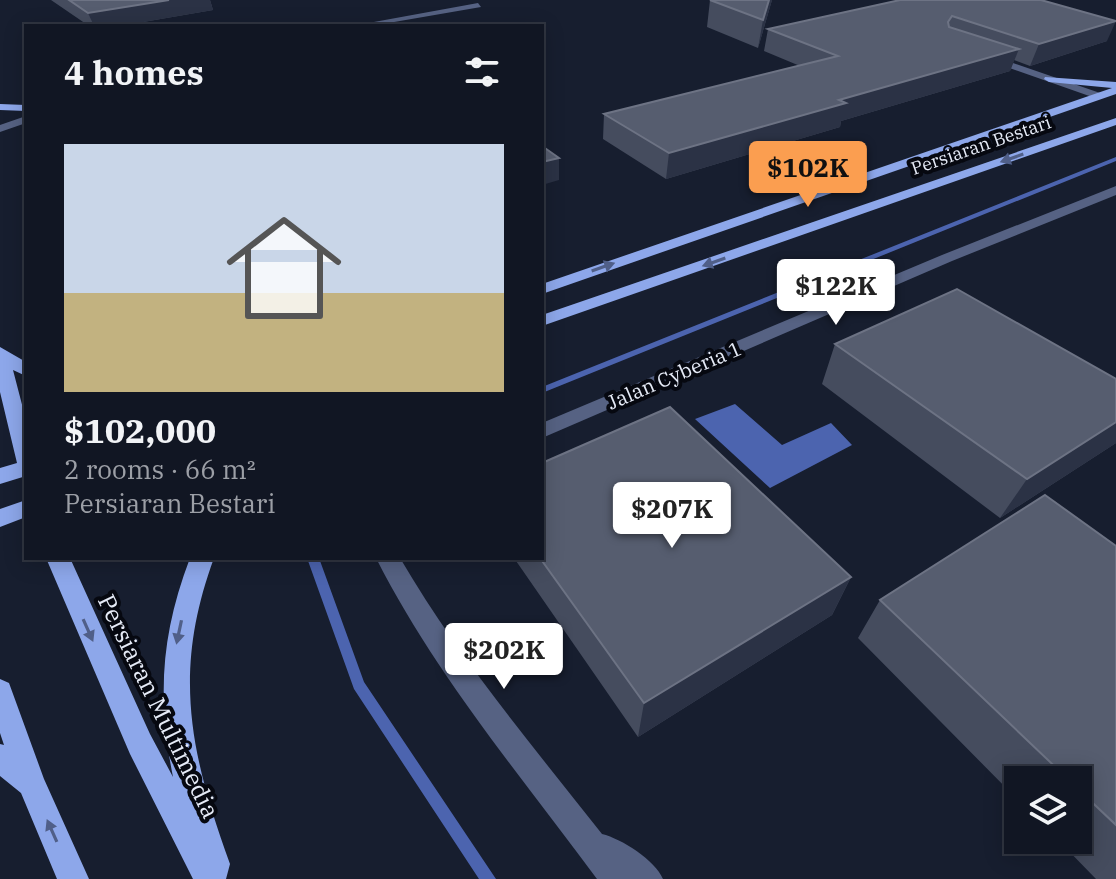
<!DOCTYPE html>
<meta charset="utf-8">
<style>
body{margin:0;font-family:"IBM Plex Serif",serif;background:#1e2330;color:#f1f3f6;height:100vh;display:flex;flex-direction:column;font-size:30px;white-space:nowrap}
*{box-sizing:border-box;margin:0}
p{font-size:26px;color:#9c9fa6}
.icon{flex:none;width:44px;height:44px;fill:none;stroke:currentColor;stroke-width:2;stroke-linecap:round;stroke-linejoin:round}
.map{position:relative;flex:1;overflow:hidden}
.details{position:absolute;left:24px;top:24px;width:520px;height:536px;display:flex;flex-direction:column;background:#111623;border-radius:0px;box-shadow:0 4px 20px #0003,0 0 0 2px #303541}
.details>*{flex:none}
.buttons{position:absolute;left:1004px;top:766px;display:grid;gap:16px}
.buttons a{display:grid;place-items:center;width:88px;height:88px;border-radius:0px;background:#111623;box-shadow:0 4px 20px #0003,0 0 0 2px #303541;font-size:40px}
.price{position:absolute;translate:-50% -68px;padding:0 18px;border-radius:8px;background:#fff;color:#222;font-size:26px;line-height:52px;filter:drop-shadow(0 2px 4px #0008)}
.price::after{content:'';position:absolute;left:50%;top:48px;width:24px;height:18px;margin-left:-12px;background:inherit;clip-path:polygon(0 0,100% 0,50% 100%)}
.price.active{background:#fb9e50;color:#111}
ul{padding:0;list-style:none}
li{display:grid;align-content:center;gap:16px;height:424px;padding:0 40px}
li span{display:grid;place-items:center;height:248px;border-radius:0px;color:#555}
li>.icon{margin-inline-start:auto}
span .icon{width:144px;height:144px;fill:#fffc;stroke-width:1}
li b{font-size:34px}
h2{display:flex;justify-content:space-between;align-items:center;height:96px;padding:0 40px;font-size:34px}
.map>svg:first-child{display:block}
.water{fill:#4c64af}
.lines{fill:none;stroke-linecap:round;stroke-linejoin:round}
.stream{fill:#4c64af;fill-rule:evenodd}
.minor{fill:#566283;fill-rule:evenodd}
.major{fill:#8da7ea;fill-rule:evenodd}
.wall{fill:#454c5e}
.shaded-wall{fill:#2b3245}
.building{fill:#565d6f;stroke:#6d7384;stroke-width:2}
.oneway{fill:#505f88}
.labels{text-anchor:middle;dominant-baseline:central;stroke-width:8;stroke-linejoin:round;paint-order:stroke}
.far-street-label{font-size:18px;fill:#e6ebf7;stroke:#060810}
.street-label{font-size:20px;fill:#e6ebf7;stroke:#060810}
.near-street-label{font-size:24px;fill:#e6ebf7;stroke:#060810}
</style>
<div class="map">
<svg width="1116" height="879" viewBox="0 0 1116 879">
<rect width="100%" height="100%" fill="#171e2f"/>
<path class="water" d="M 735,404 L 782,445 L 831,423 L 852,445 L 770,488 L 695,419 Z"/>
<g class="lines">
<path class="stream" d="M 1116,157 L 1116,161 L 542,393 L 542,387 Z
M 307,558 L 319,558 L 364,682 L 496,879 L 479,879 L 354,689 Z"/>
<path class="minor" d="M 478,3 L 481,7 L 371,26 L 352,26 Z
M 987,54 L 1103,94 L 1104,96 L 1095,98 L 984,59 Z
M 26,116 L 26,123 L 0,132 L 0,125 Z
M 1116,186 L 1116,195 L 952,261 L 542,438 L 542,423 L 942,255 Z
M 376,558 L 400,558 C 458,657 531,744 602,834 C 622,839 655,860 663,879 L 597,879 C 520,775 435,674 376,558 Z"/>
<path class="major" d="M 1045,77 L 1116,82 L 1116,94 L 542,294 L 542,284 L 1112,88 L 1049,82 L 1044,79 Z
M 0,104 L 26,105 L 26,111 L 0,110 Z
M 1116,118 L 1116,125 L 542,326 L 542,315 Z
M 0,347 L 26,362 L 26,376 L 13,370 L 26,420 L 26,476 L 0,484 L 0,468 L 17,463 L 0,392 Z
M 26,500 L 26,517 L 0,527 L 0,509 Z
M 46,558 L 70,558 L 150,734 L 173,777 C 157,697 161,634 190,558 L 214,558 C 172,672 190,753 230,864 L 226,879 L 193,879 L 130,754 Z
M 0,679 L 9,683 L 44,779 L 89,879 L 57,879 L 21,793 L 0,776 L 0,744 L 4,745 L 0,733 Z"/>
</g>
<path class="wall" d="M 51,0 L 210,0 L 213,10 L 120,26 L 89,26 Z
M 710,0 L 772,0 L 758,48 L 707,27 Z
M 900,0 L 1107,41 L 1030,66 L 1014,60 L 1010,71 L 841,121 L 840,127 L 666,179 L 603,139 L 604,114 L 800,66 L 764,51 L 768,29 Z
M 835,344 L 1116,379 L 1116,443 L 1000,518 L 822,384 Z
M 1116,546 L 1116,879 L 1096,879 L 1058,840 L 1078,840 L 1078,780 L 1018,780 L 1018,800 L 858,638 L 880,600 Z
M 514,558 L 542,558 L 851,577 L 832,615 L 638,737 Z"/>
<path class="shaded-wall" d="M 169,0 L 210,0 L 213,10 L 120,26 L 94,26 L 88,13 Z
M 769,0 L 772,0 L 758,48 L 763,20 Z
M 1116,21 L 1107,41 L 1030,66 L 1039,44 Z
M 1019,49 L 1010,71 L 841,121 L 840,127 L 666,179 L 669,153 L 839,100 Z
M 559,158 L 559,180 L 542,185 L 542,162 Z
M 1116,422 L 1116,443 L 1000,518 L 1027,479 Z
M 851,577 L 832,615 L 638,737 L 644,703 Z"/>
<path class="building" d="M 69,0 L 169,0 L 88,13 Z
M 710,0 L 769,0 L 763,20 Z
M 900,0 L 1041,0 L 1116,21 L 1039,44 L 952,16 L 948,22 L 949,27 L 1019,49 L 839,100 L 846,103 L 669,153 L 604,114 L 838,56 L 768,29 Z
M 542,146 L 559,158 L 542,162 Z
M 957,289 L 1116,379 L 1116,422 L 1027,479 L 835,344 Z
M 670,407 L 851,577 L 644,703 L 540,558 L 542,558 L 542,463 Z
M 1045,495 L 1116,546 L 1116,825 L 1078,789 L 1078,780 L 1069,780 L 880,600 Z"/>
<defs><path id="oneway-solid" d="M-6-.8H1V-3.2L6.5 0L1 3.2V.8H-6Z" transform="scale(2)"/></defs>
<g class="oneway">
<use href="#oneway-solid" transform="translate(1012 158) rotate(161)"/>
<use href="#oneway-solid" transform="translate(714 262) rotate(161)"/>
<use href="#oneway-solid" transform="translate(603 267) rotate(-19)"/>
<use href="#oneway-solid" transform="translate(88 630) rotate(66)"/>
<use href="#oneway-solid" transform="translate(179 632) rotate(102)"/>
<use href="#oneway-solid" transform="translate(52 831) rotate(-114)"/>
</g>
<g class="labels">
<g class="far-street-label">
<text transform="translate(981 145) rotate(-19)">Persiaran Bestari</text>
</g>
<g class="street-label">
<text transform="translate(674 375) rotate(-23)">Jalan Cyberia 1</text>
</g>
<g class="near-street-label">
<text transform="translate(159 706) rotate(64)">Persiaran Multimedia</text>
</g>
</g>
</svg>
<div class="buttons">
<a><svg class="icon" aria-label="layers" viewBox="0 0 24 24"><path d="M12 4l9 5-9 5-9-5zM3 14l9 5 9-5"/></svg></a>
</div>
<b class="price active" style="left:808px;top:209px">$102K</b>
<b class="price" style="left:836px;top:327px">$122K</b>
<b class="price" style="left:672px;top:550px">$207K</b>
<b class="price" style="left:504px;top:691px">$202K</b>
<section class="details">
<h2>4 homes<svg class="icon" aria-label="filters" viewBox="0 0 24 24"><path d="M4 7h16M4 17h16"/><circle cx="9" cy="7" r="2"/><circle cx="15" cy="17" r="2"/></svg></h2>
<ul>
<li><span style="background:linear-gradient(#c9d6e8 60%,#c2b280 0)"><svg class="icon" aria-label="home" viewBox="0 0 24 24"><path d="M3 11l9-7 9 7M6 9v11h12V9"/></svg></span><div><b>$102,000</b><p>2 rooms · 66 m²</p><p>Persiaran Bestari</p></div></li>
</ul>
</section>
</div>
